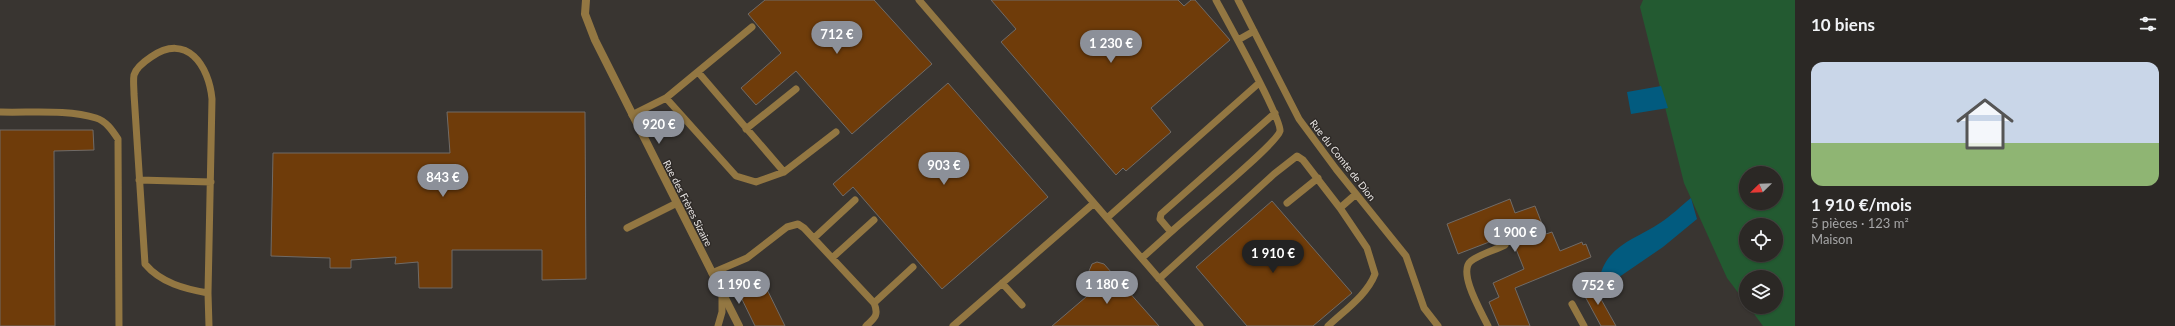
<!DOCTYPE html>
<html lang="fr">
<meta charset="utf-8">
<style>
body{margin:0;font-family:Lato,sans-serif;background:#33302d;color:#f1f3f6;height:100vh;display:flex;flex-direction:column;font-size:15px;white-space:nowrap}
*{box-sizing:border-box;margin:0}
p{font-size:13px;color:#a6a6a7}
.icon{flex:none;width:22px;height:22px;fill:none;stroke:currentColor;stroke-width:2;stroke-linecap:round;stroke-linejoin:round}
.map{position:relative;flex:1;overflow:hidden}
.drawer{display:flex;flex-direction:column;background:#2b2825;width:380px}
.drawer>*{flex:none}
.needle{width:26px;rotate:247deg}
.fabs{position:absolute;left:1739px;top:166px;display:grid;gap:8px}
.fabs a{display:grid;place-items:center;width:44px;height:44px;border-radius:50%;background:#2b2825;box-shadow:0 1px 3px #0004,0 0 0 1px #474442;font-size:20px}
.price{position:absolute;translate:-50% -34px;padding:0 9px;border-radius:14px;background:#8c9099;color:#fff;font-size:13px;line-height:26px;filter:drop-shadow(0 1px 2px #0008)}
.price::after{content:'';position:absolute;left:50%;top:24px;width:12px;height:9px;margin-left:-6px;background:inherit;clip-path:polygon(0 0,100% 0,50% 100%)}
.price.active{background:#222;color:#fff}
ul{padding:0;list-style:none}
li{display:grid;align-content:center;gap:8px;height:212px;padding:0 16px}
li span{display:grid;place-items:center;height:124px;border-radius:12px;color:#555}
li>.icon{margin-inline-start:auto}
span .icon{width:72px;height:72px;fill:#fffc;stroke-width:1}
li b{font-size:17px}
h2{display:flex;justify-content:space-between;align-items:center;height:48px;padding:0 16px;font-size:17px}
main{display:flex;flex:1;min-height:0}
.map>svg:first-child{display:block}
.green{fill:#235a31;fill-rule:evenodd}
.water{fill:#025b7f}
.building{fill:#6f3c0a;stroke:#706b67}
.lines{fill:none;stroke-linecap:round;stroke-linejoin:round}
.service{stroke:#937742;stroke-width:7}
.tertiary{stroke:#937742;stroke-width:8}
.labels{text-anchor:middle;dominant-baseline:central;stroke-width:3;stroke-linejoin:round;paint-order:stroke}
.street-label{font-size:10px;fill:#e9e6e4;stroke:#2f2b28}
</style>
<main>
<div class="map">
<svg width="1795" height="326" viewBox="0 0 1795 326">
<rect width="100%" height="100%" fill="#393531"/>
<path class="green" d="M 1643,0 L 1795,0 L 1795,326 L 1763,326 L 1749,307 L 1776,307 L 1776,277 L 1746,277 L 1746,303 L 1727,278 L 1684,183 L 1640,7 ZM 1746,173 L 1776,173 L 1776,203 L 1746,203 ZM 1746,225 L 1776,225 L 1776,255 L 1746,255 Z"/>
<path class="water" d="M 1661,86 L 1668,108 L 1631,114 L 1627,92 Z
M 1691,198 L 1697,219 L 1663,247 L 1606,286 L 1600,276 C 1608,245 1636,239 1660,223 C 1671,216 1681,206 1691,198 Z"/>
<path class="building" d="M 765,0 L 874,0 L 932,64 L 852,134 L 796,71 L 756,105 L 741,88 L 781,53 L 748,14 Z
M 991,0 L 1178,0 L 1184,6 L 1191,0 L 1195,0 L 1230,40 L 1151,108 L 1171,132 L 1126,171 L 1123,168 L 1116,175 L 1001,42 L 1016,29 Z
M 948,83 L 1048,197 L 942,289 L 853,187 L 843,196 L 833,184 Z
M 447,112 L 585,112 L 586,279 L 542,280 L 542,250 L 452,250 L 452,288 L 419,288 L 418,262 L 395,264 L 396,257 L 351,260 L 351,268 L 330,268 L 330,258 L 271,256 L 273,153 L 450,153 Z
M 0,130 L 93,130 L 94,150 L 54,151 L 55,326 L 0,326 Z
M 1510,199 L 1515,213 L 1535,206 L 1546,234 L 1552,232 L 1560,251 L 1582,242 L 1583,245 L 1586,244 L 1591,257 L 1515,288 L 1530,326 L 1499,326 L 1489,302 L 1499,297 L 1493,283 L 1524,269 L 1510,234 L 1458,254 L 1447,224 Z
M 1272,201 L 1352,293 L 1313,326 L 1247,326 L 1196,267 Z
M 1097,262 L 1104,264 L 1159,326 L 1052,326 L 1100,285 L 1091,277 L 1089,271 L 1092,264 Z
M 758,271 L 785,326 L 755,326 L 734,283 Z
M 1592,283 L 1616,326 L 1601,326 L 1581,289 Z"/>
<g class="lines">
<path class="service" d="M 919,0 L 1200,326
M 1216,0 C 1225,17 1282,119 1280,131 C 1277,144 1186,218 1171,232 L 1160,219 L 1161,214 L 1275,113
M 1238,0 L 1299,119 L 1336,169 L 1406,256 L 1424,308 L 1438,326
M 1238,40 L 1254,31
M 698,72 L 784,172
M 666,98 L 736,176 L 756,182 L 784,172 L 836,132
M 0,112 C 29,113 68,109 96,118 C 106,121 112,130 118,139 L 119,326
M 632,115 L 666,98 L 752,27
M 746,129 L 796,89
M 139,180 L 211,182
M 1287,203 L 1318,178
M 1107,218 L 1259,83
M 627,228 L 677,203
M 814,238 L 855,200
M 832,258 L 874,220
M 1142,258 L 1171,232
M 712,273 L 747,258 L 787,227 L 798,224 L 804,228 L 874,303 C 879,315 875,318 866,326
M 1159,279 L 1274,174 L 1297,156 L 1303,160 L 1340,208
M 1002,283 L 1022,305
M 208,293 C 185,289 161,283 145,264 L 134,94 C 134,88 133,81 134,75 C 136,68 145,61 151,57 C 187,32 209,66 212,99 L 208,293 L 209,326
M 874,303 L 913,267
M 1572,304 L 1584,326
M 718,326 L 722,312 L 722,293
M 953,326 L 1094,203
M 1328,326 C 1345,310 1367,295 1375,274 L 1367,248 L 1340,208 L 1356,194
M 1488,326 C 1482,313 1457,272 1471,261 C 1480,254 1495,250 1505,245"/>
<path class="tertiary" d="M 586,0 L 585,14 L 595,40 L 739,326"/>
</g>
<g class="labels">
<g class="street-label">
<text transform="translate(1343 160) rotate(52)">Rue du Comte de Dion</text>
<text transform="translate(688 203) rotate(63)">Rue des Frères Sizaire</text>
</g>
</g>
</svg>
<div class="fabs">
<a><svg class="needle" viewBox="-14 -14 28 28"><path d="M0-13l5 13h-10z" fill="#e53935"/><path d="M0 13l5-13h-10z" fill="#a6a6a7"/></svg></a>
<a><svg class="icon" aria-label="locate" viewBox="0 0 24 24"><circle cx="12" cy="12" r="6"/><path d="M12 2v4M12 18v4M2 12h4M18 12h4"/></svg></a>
<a><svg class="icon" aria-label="layers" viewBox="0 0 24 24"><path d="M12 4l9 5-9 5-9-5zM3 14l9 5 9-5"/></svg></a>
</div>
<b class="price" style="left:837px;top:55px">712 €</b>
<b class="price" style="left:1111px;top:64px">1 230 €</b>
<b class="price" style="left:659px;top:145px">920 €</b>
<b class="price" style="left:944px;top:186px">903 €</b>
<b class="price" style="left:443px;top:198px">843 €</b>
<b class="price" style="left:1515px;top:253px">1 900 €</b>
<b class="price active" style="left:1273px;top:274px">1 910 €</b>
<b class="price" style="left:739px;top:305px">1 190 €</b>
<b class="price" style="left:1107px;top:305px">1 180 €</b>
<b class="price" style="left:1598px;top:306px">752 €</b>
</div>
<section class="drawer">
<h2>10 biens<svg class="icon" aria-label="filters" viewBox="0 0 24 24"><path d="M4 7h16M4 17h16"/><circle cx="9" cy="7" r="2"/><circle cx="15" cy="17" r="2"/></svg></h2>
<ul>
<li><span style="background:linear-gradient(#c9d6e8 65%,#8fb573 0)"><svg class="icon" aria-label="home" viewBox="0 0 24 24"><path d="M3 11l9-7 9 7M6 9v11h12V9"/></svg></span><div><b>1 910 €/mois</b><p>5 pièces · 123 m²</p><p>Maison</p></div></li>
</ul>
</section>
</main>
